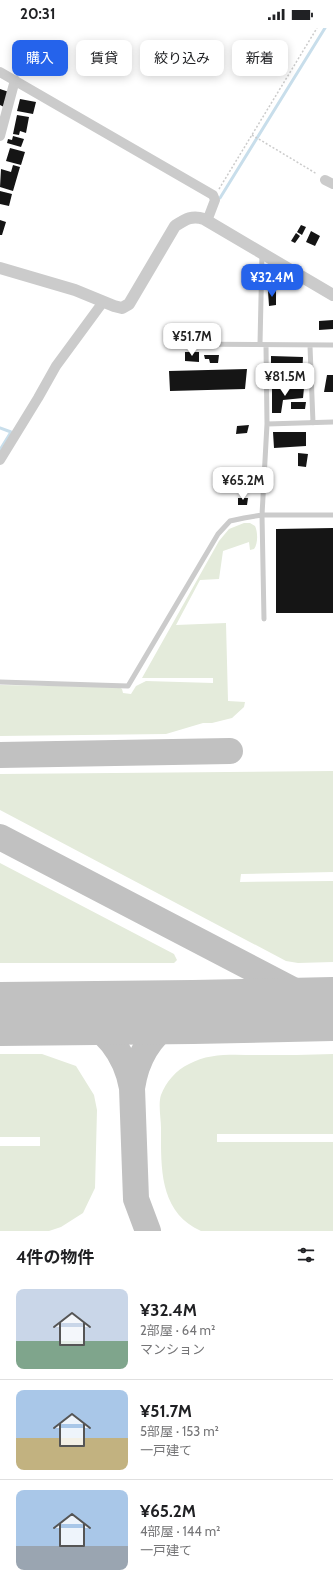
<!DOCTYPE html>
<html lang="ja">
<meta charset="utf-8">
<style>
body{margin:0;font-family:Cabin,"Noto Sans JP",sans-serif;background:#f2f2f2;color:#202124;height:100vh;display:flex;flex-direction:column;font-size:15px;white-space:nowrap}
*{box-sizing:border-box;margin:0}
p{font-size:13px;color:#757577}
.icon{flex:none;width:22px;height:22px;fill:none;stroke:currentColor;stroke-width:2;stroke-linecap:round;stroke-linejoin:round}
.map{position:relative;height:1203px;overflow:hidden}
.drawer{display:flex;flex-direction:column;background:#fff;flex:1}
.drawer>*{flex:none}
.guide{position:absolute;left:12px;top:12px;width:309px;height:36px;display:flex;gap:8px}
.price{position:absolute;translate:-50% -34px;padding:0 9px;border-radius:8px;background:#fff;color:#222;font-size:13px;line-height:26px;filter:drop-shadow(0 1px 2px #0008)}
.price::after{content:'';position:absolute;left:50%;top:24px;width:12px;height:9px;margin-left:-6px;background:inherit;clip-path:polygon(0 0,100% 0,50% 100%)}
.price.selected{background:#2563eb;color:#fff}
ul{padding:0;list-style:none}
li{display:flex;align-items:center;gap:12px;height:100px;padding:0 16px}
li+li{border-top:1px solid #e0e0e0}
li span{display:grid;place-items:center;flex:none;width:112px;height:80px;border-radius:8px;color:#555}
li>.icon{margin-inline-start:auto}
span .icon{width:48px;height:48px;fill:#fffc;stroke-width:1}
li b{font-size:17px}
h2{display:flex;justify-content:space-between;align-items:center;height:48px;padding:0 16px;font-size:17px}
.pill{padding:0 14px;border-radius:8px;background:#fff;box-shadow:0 2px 10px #0003;font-size:14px;line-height:36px}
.pill.selected{background:#2563eb;color:#fff}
.status{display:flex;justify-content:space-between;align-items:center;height:28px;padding:0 20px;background:#fff;direction:ltr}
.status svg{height:11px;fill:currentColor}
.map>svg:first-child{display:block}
.green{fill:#e4ebdb}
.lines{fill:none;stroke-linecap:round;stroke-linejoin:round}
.stream{stroke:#c8deeb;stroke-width:3}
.taxiway{stroke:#c1c1c1;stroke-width:26}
.runway{stroke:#c1c1c1;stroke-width:64}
.building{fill:#151515}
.path{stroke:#cbcbcb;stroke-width:1.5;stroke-dasharray:2 2;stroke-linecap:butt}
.service{stroke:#cbcbcb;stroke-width:5}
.minor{stroke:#cbcbcb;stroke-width:10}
.tertiary{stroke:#cbcbcb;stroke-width:12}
</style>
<div class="status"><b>20:31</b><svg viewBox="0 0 49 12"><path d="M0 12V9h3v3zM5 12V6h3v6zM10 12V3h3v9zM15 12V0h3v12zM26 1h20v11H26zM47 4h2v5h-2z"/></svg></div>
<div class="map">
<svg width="333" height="1203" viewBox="0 0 333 1203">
<rect width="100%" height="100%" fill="#fff"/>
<path class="green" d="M 244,495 L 250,495 L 255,498 C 258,504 258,516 254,521 L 250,522 L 249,514 L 223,523 L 219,551 L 200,552 L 176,597 L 226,595 L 228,673 L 245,674 L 244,679 L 232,690 L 212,695 L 203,695 L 166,706 L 0,708 L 0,657 L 119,659 L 122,661 L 123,665 L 131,666 L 136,658 L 146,653 L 213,655 L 213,650 L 142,650 L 219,513 L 229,501 Z
M 333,743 L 333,844 L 241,846 L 240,854 L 333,853 L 333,934 L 298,935 L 286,933 L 0,782 L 0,746 Z
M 0,835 L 174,926 L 177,932 L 174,935 L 0,935 Z
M 0,1026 L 42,1026 L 76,1038 L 94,1067 L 97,1082 L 95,1160 L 83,1185 L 61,1199 L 49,1203 L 0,1203 L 0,1118 L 40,1118 L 40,1109 L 0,1109 Z
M 333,1026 L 333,1106 L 217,1106 L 217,1114 L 333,1114 L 333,1203 L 201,1203 C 159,1184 161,1140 161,1100 C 161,1091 158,1076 161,1067 C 166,1054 176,1042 189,1036 C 210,1024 236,1027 260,1027 C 284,1027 309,1027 333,1026 Z"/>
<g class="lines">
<path class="stream" d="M 220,170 L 325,0
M 0,400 L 11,404 L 0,422"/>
<path class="taxiway" d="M 0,727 L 230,723
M 0,809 L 293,962 L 325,981
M 72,986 C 105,998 126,1026 132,1060
M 148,1203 L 136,1171 L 132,1060 C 136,1033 148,1009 173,993 C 179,989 187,987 193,984"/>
<path class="runway" d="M 0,986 L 193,984 L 333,981"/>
</g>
<path class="building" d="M 0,61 L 9,64 L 4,79 L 0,77 Z
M 20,71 L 36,74 L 33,86 L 17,83 Z
M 17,87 L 29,89 L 26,105 L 20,103 L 19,107 L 13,106 Z
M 13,108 L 24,111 L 21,119 L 7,115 L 8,111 L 12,112 Z
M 10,120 L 25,124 L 21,137 L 6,133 Z
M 13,137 L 20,139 L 13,163 L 0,159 L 1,141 L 11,144 Z
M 0,163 L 12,166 L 9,178 L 0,176 Z
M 0,192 L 6,194 L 2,207 L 0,207 Z
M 301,197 L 306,199 L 302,207 L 297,204 Z
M 311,203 L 320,208 L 315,218 L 306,214 Z
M 296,205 L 300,208 L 295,215 L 291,213 Z
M 276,262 L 276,277 L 269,278 L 268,263 Z
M 333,292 L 333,301 L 319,302 L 319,293 Z
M 185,324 L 199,324 L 199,334 L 185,333 Z
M 204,327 L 219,327 L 218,335 L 210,335 L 209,331 L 205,331 Z
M 271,328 L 303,329 L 302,348 L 271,347 Z
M 247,341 L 245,361 L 170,363 L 169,343 Z
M 327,347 L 333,347 L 333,364 L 324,364 Z
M 272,360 L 304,360 L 303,370 L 283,372 L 281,385 L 272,385 Z
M 291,374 L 306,374 L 305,381 L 291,381 Z
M 249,397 L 247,405 L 236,406 L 237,398 Z
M 273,404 L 306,404 L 306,418 L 274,420 Z
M 298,425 L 308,426 L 306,439 L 298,438 Z
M 238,470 L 248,470 L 247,477 L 238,477 Z
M 333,500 L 333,585 L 276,585 L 276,501 Z"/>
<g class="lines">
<path class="path" d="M 252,107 L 317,146
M 219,161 L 317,0"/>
<path class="service" d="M 169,316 L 333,317
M 260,316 L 262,225
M 310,318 L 313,395
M 267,396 L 333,394
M 264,591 L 262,487 L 267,396 L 266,318
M 0,654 L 128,658 L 218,506 L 230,493 L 244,490 L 262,487 L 333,487"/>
<path class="minor" d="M 0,44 L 213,167 L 215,172 L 207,193
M 0,108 L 15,52
M 325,152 L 333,156
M 0,432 L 38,370 L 56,338 L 103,274"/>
<path class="tertiary" d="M 0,240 L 75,262 L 114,278 L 122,280 L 129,276 L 175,198 C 186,191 192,187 204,191 L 333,267"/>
</g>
</svg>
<b class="price selected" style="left:272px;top:270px">¥32.4M</b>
<b class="price" style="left:192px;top:329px">¥51.7M</b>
<b class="price" style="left:285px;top:369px">¥81.5M</b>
<b class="price" style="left:243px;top:473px">¥65.2M</b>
<div class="guide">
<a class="pill selected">購入</a>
<a class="pill">賃貸</a>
<a class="pill">絞り込み</a>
<a class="pill">新着</a>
</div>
</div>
<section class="drawer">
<h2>4件の物件<svg class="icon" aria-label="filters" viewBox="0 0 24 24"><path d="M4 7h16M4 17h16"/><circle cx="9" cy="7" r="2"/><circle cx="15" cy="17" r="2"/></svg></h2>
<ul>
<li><span style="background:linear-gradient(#c9d6e8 65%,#7fa58c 0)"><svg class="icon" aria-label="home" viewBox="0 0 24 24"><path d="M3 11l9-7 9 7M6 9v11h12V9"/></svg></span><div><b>¥32.4M</b><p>2部屋 · 64 m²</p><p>マンション</p></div></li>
<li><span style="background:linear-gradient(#a9c7e8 60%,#c2b280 0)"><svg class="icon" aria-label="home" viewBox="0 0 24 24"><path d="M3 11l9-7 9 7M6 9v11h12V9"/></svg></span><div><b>¥51.7M</b><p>5部屋 · 153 m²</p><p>一戸建て</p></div></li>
<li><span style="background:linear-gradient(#a9c7e8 70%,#9aa5b1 0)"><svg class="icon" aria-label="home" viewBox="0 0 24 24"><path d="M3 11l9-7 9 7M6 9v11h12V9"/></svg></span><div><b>¥65.2M</b><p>4部屋 · 144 m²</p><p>一戸建て</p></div></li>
</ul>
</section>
